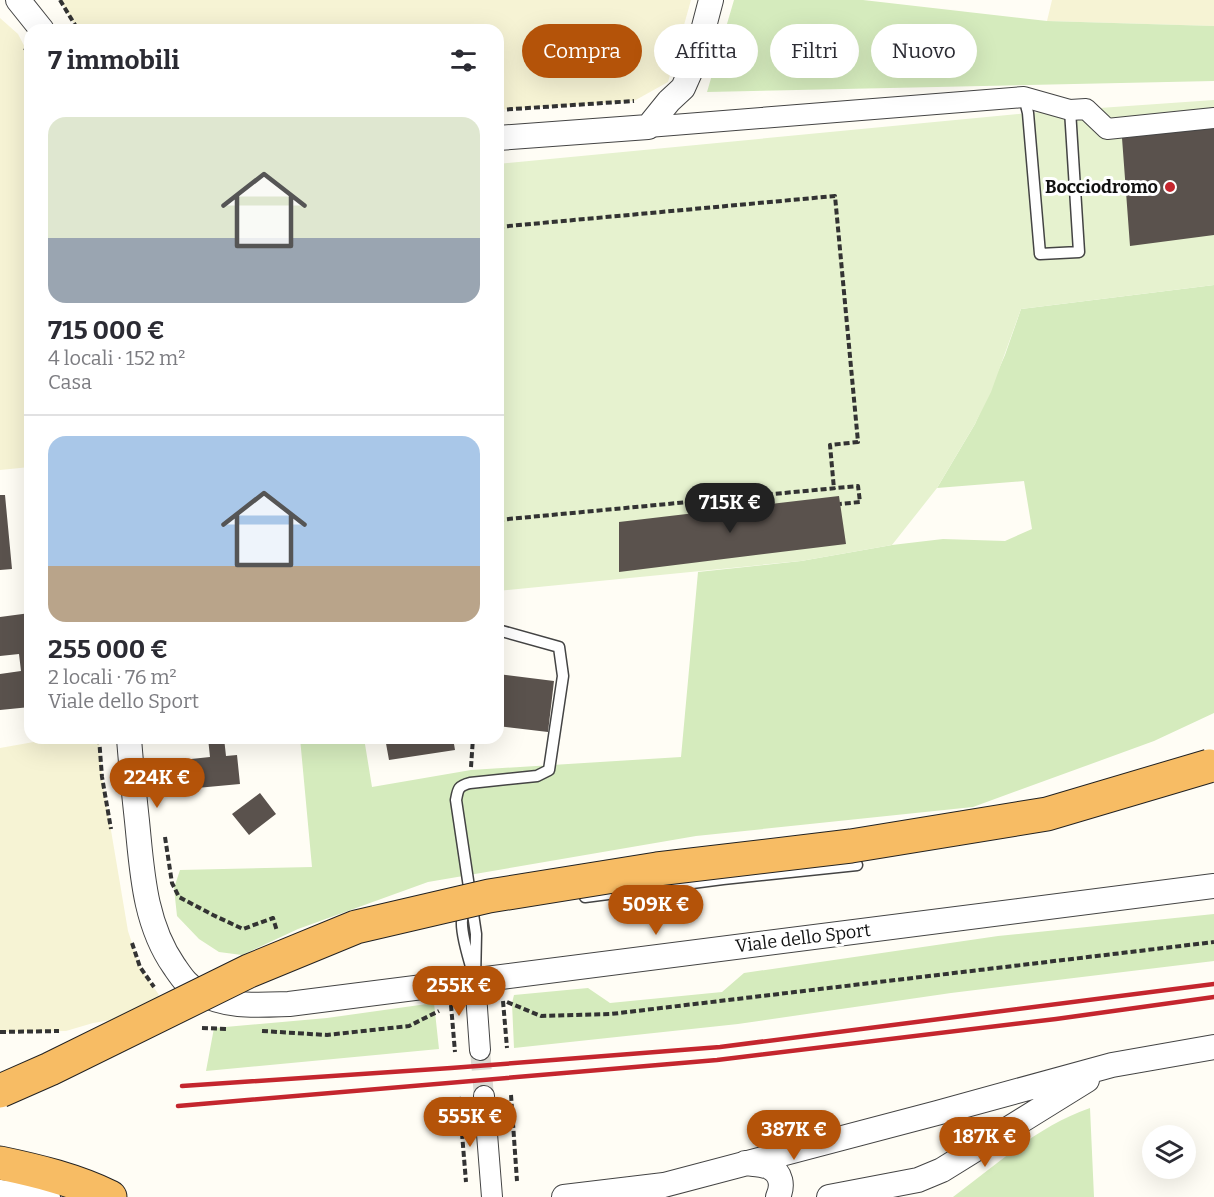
<!DOCTYPE html>
<html lang="it">
<meta charset="utf-8">
<style>
body{margin:0;font-family:Bitter,serif;background:#f7f7f7;color:#2b2b33;height:100vh;display:flex;flex-direction:column;font-size:22px;white-space:nowrap}
*{box-sizing:border-box;margin:0}
p{font-size:20px;color:#7c7c81}
.icon{flex:none;width:33px;height:33px;fill:none;stroke:currentColor;stroke-width:2;stroke-linecap:round;stroke-linejoin:round}
.map{position:relative;flex:1;overflow:hidden}
.sheet{position:absolute;left:24px;top:24px;width:480px;height:720px;display:flex;flex-direction:column;background:#fff;border-radius:18px;box-shadow:0 6px 24px #0002}
.sheet>*{flex:none}
.guide{position:absolute;left:522px;top:24px;width:570px;height:54px;display:flex;gap:12px}
.buttons{position:absolute;left:1142px;top:1125px;display:grid;gap:12px}
.buttons a{display:grid;place-items:center;width:54px;height:54px;border-radius:50%;background:#fff;box-shadow:0 6px 24px #0002;font-size:30px}
.price{position:absolute;translate:-50% -51px;padding:0 14px;border-radius:21px;background:#b45309;color:#fff;font-size:20px;line-height:39px;filter:drop-shadow(0 2px 3px #0008)}
.price::after{content:'';position:absolute;left:50%;top:36px;width:18px;height:14px;margin-left:-9px;background:inherit;clip-path:polygon(0 0,100% 0,50% 100%)}
.price.selected{background:#222;color:#fff}
ul{padding:0;list-style:none}
li{display:grid;align-content:center;gap:12px;height:318px;padding:0 24px}
li+li{border-top:2px solid #e1e1e2}
li span{display:grid;place-items:center;height:186px;border-radius:18px;color:#555}
li>.icon{margin-inline-start:auto}
span .icon{width:108px;height:108px;fill:#fffc;stroke-width:1}
li b{font-size:26px}
h2{display:flex;justify-content:space-between;align-items:center;height:72px;padding:0 24px;font-size:26px}
.pill{padding:0 21px;border-radius:27px;background:#fff;box-shadow:0 6px 24px #0002;font-size:21px;line-height:54px}
.pill.selected{background:#b45309;color:#fff}
.map>svg:first-child{display:block}
.farmland{fill:#f6f3d4}
.green{fill:#d5ebbd}
.pitch{fill:#e6f2cf}
.building{fill:#5a524d}
.lines{fill:none;stroke-linecap:round;stroke-linejoin:round}
.minor-tunnel{stroke:#dbdad3;stroke-width:20;stroke-dasharray:20 10;stroke-linecap:butt}
.service-casing{stroke:#444;stroke-width:13}
.minor-casing{stroke:#444;stroke-width:22}
.tertiary-casing{stroke:#444;stroke-width:26}
.trunk-casing{stroke:#222;stroke-width:35}
.path{stroke:#333;stroke-width:4;stroke-dasharray:6 3;stroke-linecap:butt}
.service{stroke:#fff;stroke-width:10}
.minor{stroke:#fff;stroke-width:20}
.tertiary{stroke:#fff;stroke-width:24}
.trunk{stroke:#f7bc64;stroke-width:33}
.rail{stroke:#c4262e;stroke-width:4.5}
.trunk-bridge-casing{stroke:#222;stroke-width:35;stroke-linecap:butt}
.trunk-bridge{stroke:#f7bc64;stroke-width:33}
.poi-dot{fill:#c4262e;stroke:#fff;stroke-width:2}
.labels{text-anchor:middle;dominant-baseline:central;stroke-width:6;stroke-linejoin:round;paint-order:stroke}
.poi-label{font-size:18px;font-weight:bold;fill:#111;stroke:#fff;text-anchor:end}
.street-label{font-size:18px;fill:#111;stroke:#fff}
</style>
<div class="map">
<svg width="1214" height="1197" viewBox="0 0 1214 1197">
<rect width="100%" height="100%" fill="#fffdf5"/>
<path class="farmland" d="M 60,0 L 691,0 L 668,82 L 634,101 L 498,110 L 498,30 L 78,30 Z
M 1052,0 L 1214,0 L 1214,26 L 1047,21 Z
M 0,18 L 18,34 L 30,57 L 30,467 L 0,470 Z
M 56,738 L 99,738 L 102,777 L 128,931 L 140,967 L 159,995 L 150,1008 L 130,1017 L 93,1023 L 66,1031 L 0,1032 L 0,748 Z"/>
<path class="green" d="M 734,0 L 863,0 L 1047,21 L 1214,26 L 1214,81 L 707,92 Z
M 1214,285 L 1214,713 L 1154,741 L 973,807 L 696,836 L 428,882 L 298,929 L 242,955 L 219,952 L 199,939 L 177,916 L 174,888 L 180,870 L 312,867 L 300,738 L 364,738 L 372,787 L 471,770 L 681,757 L 698,572 L 801,561 L 892,545 L 943,539 L 1005,541 L 1032,529 L 1024,481 L 937,488 L 975,424 L 1005,355 L 1021,309 Z
M 1214,914 L 1214,961 L 951,993 L 738,1024 L 514,1048 L 512,1003 L 514,995 L 588,988 L 610,1003 L 722,992 L 744,973 L 998,936 Z
M 434,1003 L 439,1049 L 206,1071 L 214,1028 L 327,1018 Z
M 1090,1108 L 1094,1197 L 953,1197 C 997,1164 1038,1126 1090,1108 Z"/>
<path class="pitch" d="M 1214,100 L 1214,285 L 1021,309 L 991,392 L 975,424 L 937,488 L 892,545 L 801,561 L 498,591 L 498,164 L 1028,113 Z"/>
<path class="building" d="M 1214,128 L 1214,235 L 1130,246 L 1122,138 Z
M 0,495 L 5,495 L 12,569 L 0,570 Z
M 839,496 L 846,544 L 619,572 L 619,522 Z
M 30,613 L 30,707 L 0,710 L 0,674 L 21,671 L 19,654 L 0,656 L 0,617 Z
M 498,674 L 554,681 L 548,732 L 498,726 Z
M 208,738 L 224,738 L 226,756 L 237,755 L 240,784 L 175,790 L 172,761 L 210,757 Z
M 385,738 L 453,738 L 455,750 L 389,760 Z
M 260,793 L 276,814 L 249,835 L 232,814 Z"/>
<g class="lines">
<path class="minor-tunnel" d="M 480,1050 L 484,1096"/>
<defs>
<path id="service" d="M 1024,97 L 1028,113 L 1040,254 L 1079,252 L 1070,110
M 585,897 L 723,879 L 857,865
M 471,911 L 463,915 C 458,927 471,966 475,980 L 476,934 L 456,800 C 458,789 458,786 470,783 L 537,776 L 549,770 L 563,676 L 559,647 L 498,630"/>
<path id="minor" d="M 648,127 L 1024,97 L 1070,110 L 1086,109 L 1107,129 L 1214,118
M 475,980 L 480,1050
M 484,1096 L 492,1197"/>
<path id="tertiary" d="M 18,0 L 42,30
M 498,138 L 648,127 L 669,101 L 683,88 L 695,61 L 711,0
M 129,738 C 131,766 134,793 137,821 C 142,870 144,923 174,966 C 181,976 187,986 199,992 C 225,1008 259,1005 289,1004 L 1214,886
M 745,1163 C 752,1164 762,1164 769,1167 C 782,1173 783,1186 778,1197
M 0,1192 L 48,1197
M 564,1197 L 664,1185 L 937,1113 L 1112,1065 L 1214,1047
M 829,1197 L 918,1180 L 942,1170 L 1087,1080"/>
<path id="trunk" d="M 0,1163 C 38,1171 75,1180 110,1197"/>
</defs>
<use href="#service" class="service-casing"/>
<use href="#minor" class="minor-casing"/>
<use href="#tertiary" class="tertiary-casing"/>
<use href="#trunk" class="trunk-casing"/>
<path class="path" d="M 60,0 L 78,30
M 25,48 L 30,57
M 498,110 L 634,101
M 498,227 L 835,196 L 858,442 L 830,445 L 834,489
M 498,520 L 858,486 L 860,502 L 840,504
M 99,738 L 102,777 L 111,829
M 471,767 L 473,738
M 165,837 L 172,883 L 179,897 L 213,915 L 243,929 L 273,918 L 277,931
M 132,943 L 140,967 L 154,987
M 503,1001 L 507,1048
M 507,1002 L 541,1016 L 611,1014 L 1214,942
M 451,1005 L 455,1052
M 202,1028 L 227,1029
M 262,1031 L 327,1035 L 409,1026 L 439,1011
M 0,1032 L 59,1031
M 511,1095 L 517,1181
M 459,1097 L 466,1182"/>
<use href="#service" class="service"/>
<use href="#minor" class="minor"/>
<use href="#tertiary" class="tertiary"/>
<use href="#trunk" class="trunk"/>
<path class="rail" d="M 182,1086 L 451,1068 L 720,1047 L 1214,984
M 178,1106 L 717,1060 L 1056,1019 L 1214,997"/>
<defs>
<path id="trunk-bridge" d="M 0,1091 L 50,1069 L 249,971 L 356,927 L 489,896 L 657,869 L 851,846 L 1047,814 L 1209,766"/>
</defs>
<use href="#trunk-bridge" class="trunk-bridge-casing"/>
<use href="#trunk-bridge" class="trunk-bridge"/>
</g>
<circle class="poi-dot" cx="1170" cy="187" r="6"/>
<g class="labels">
<g class="poi-label">
<text x="1158" y="187">Bocciodromo</text>
</g>
<g class="street-label">
<text transform="translate(803 938) rotate(-7)">Viale dello Sport</text>
</g>
</g>
</svg>
<div class="buttons">
<a><svg class="icon" aria-label="layers" viewBox="0 0 24 24"><path d="M12 4l9 5-9 5-9-5zM3 14l9 5 9-5"/></svg></a>
</div>
<b class="price selected" style="left:730px;top:534px">715K €</b>
<b class="price" style="left:157px;top:809px">224K €</b>
<b class="price" style="left:656px;top:936px">509K €</b>
<b class="price" style="left:459px;top:1017px">255K €</b>
<b class="price" style="left:470px;top:1148px">555K €</b>
<b class="price" style="left:794px;top:1161px">387K €</b>
<b class="price" style="left:985px;top:1168px">187K €</b>
<div class="guide">
<a class="pill selected">Compra</a>
<a class="pill">Affitta</a>
<a class="pill">Filtri</a>
<a class="pill">Nuovo</a>
</div>
<section class="sheet">
<h2>7 immobili<svg class="icon" aria-label="filters" viewBox="0 0 24 24"><path d="M4 7h16M4 17h16"/><circle cx="9" cy="7" r="2"/><circle cx="15" cy="17" r="2"/></svg></h2>
<ul>
<li><span style="background:linear-gradient(#dfe7d0 65%,#9aa5b1 0)"><svg class="icon" aria-label="home" viewBox="0 0 24 24"><path d="M3 11l9-7 9 7M6 9v11h12V9"/></svg></span><div><b>715 000 €</b><p>4 locali · 152 m²</p><p>Casa</p></div></li>
<li><span style="background:linear-gradient(#a9c7e8 70%,#b9a48a 0)"><svg class="icon" aria-label="home" viewBox="0 0 24 24"><path d="M3 11l9-7 9 7M6 9v11h12V9"/></svg></span><div><b>255 000 €</b><p>2 locali · 76 m²</p><p>Viale dello Sport</p></div></li>
</ul>
</section>
</div>
